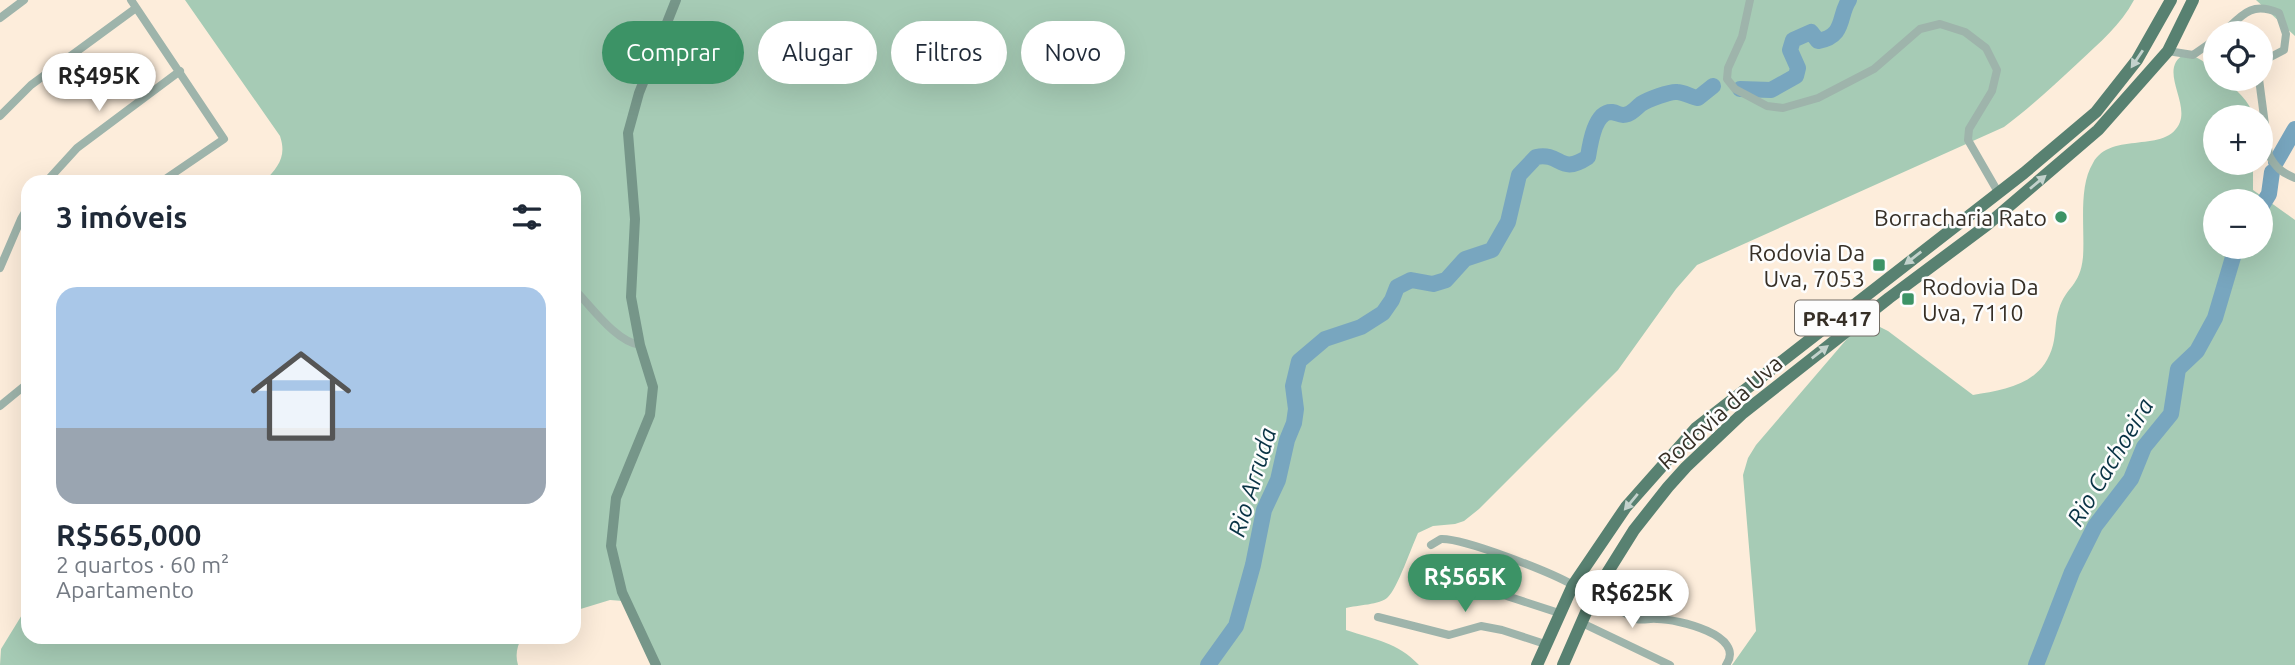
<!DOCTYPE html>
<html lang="pt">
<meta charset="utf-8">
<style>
body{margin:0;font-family:Ubuntu,sans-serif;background:#f2f2f3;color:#1f2937;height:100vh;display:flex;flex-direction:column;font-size:26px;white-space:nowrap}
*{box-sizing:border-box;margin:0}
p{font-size:23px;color:#747a83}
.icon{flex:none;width:38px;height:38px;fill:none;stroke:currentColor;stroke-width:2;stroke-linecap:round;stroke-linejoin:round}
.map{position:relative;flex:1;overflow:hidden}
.panel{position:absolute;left:21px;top:175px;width:560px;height:469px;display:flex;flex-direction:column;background:#fff;border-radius:21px;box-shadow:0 7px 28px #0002}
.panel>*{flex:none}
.guide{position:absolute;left:602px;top:21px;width:665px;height:63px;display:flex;gap:14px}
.buttons{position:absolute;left:2203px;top:21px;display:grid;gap:14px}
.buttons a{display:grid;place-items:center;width:70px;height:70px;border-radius:50%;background:#fff;box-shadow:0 7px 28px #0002;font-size:35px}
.price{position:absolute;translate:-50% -60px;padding:0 16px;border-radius:24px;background:#fff;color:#222;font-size:23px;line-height:46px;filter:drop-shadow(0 2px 4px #0008)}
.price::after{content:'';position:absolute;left:50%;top:42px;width:21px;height:16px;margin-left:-10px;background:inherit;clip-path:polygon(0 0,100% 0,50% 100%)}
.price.active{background:#3c9366;color:#fff}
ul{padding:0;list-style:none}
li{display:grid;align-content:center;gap:14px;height:371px;padding:0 35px}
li+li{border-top:2px solid #e0e1e3}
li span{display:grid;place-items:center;height:217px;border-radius:21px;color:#555}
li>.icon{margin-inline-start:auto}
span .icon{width:126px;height:126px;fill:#fffc;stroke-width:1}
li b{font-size:30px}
h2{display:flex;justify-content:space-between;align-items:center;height:84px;padding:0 35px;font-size:30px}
.pill{padding:0 24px;border-radius:32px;background:#fff;box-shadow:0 7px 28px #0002;font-size:24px;line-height:63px}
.pill.active{background:#3c9366;color:#fff}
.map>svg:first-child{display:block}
.green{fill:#a6cbb5;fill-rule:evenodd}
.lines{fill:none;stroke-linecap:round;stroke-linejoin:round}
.river{stroke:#78a6bf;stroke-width:16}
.street{stroke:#9eb4ab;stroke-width:8}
.secondary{stroke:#769689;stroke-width:10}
.primary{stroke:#588171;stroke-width:12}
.oneway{fill:#c3d2cc}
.poi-dot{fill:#3c9366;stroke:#fdfdfd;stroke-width:2.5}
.labels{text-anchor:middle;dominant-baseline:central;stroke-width:5;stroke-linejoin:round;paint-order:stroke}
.shield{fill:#fdfdfd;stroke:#726d66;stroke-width:2}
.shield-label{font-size:21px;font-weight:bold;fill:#362f26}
.poi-label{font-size:23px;fill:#362f26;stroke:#fdfdfd;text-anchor:end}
.street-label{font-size:23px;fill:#362f26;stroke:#fdfdfd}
.water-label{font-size:24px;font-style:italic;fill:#093345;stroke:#fdfdfd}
</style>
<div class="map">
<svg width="2295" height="665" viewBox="0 0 2295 665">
<rect width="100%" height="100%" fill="#fdeddb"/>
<path class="green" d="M 185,0 L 2134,0 C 2121,25 2099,43 2079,62 C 2054,85 2031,107 2004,127 L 1697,265 L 1676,289 L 1618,370 L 1479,509 L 1464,521 L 1455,524 L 1433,526 L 1418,533 C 1412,546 1397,589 1388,597 C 1380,605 1357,605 1346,608 L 1346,630 C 1376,640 1397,642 1419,665 L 658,665 L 623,601 L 610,600 L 574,611 L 574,182 L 264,182 C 278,167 287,157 280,136 Z
M 2256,0 L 2295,0 L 2295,36 Z
M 2185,54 C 2198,56 2206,63 2215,71 L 2216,79 L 2224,79 C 2235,89 2250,101 2254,117 L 2216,117 L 2216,163 L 2253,163 L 2253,190 L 2295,220 L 2295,665 L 1732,665 L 1756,631 L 1743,475 L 1748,458 L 1756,445 L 1852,333 L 1865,325 L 1876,325 L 1888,331 L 1973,395 C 2006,390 2043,384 2053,345 C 2056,334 2055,320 2059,309 C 2066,286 2080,287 2083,257 C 2085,229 2078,187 2093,163 C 2111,130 2167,155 2180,122 C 2188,100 2158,68 2185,54 ZM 2216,201 L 2261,201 L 2261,247 L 2216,247 Z
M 28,605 L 28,637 L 522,637 C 517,646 515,655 518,665 L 0,665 L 1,649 Z"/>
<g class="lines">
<path class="river" d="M 1740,89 L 1771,90 L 1796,76 L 1798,68 L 1790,50 L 1793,40 L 1811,32 L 1818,41 C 1846,36 1838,16 1849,0
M 2276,162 L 2295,129
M 2261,207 L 2269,194 L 2272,172
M 1208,665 L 1236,626 L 1253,565 L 1264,510 L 1278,480 L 1287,440 L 1294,423 L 1296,409 L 1293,386 L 1299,361 L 1325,339 L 1361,327 L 1383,313 L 1392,300 L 1397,287 L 1411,280 L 1433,284 L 1446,280 L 1465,259 L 1492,250 L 1508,222 L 1519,175 L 1536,157 C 1562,152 1559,176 1588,157 C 1590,144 1595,111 1612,112 C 1619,113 1620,117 1628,114 C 1633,112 1636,108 1641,104 C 1647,100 1670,91 1677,92 C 1684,92 1691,97 1698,98 L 1713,86
M 2036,665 L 2072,572 L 2095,526 L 2131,479 L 2144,447 L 2171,414 L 2178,369 L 2197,351 L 2215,318 L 2236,247"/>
<path class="street" d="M 131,0 L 224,139 L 161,182
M 1750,0 L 1742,37 L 1728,68 L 1727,79 L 1735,89 L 1767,106 L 1783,108 L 1818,98 L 1874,69 L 1920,29 L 1940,24 L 1965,32 L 1986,48 L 1997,70 L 1992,91 L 1969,129 L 1968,140 L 1998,192
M 0,18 L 24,0
M 2223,33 C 2242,15 2251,1 2279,13 L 2286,34 L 2284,50 L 2261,62 L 2261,65
M 2168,51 L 2193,55 L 2216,39
M 2259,79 L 2269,155 C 2275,167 2282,173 2295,178
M 0,116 L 31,85 L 136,8
M 46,182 L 77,148 L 180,71
M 0,268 L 21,219 L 28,207
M 574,289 C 591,306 616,342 640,345
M 0,406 L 28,383
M 1431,545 L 1441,539 C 1464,538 1550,572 1573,585
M 1473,585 L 1559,613
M 1594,594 C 1603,599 1628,616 1636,619 C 1644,621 1649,618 1657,619 C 1677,619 1747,635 1726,665
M 1378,617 L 1449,635 L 1481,626 L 1502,630 L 1545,644
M 1582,623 L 1670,665"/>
<path class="secondary" d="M 656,665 L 622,592 L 611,546 L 616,498 L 650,415 L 653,387 L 640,345 L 631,297 L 635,219 L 628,133 L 639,93 L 676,0"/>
<path class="primary" d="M 1537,665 L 1573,585 L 1626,507 L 1696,428 L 2024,173 L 2096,112 L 2137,60 L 2171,0
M 1563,665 L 1594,594 L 1634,530 L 1668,487 L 1686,467 L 1743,413 L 1889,298 L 1987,225 L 2098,130 L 2168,51 L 2193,0"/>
</g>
<defs><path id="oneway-solid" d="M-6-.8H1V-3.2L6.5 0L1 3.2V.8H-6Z" transform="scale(1.75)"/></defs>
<g class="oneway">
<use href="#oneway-solid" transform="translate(2137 59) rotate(124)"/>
<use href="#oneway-solid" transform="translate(2038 182) rotate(-40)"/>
<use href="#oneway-solid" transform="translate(1913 258) rotate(142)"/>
<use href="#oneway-solid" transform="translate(1820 352) rotate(-38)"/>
<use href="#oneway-solid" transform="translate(1631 502) rotate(130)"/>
</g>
<g class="poi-dot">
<circle cx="2061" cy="217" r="7"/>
<rect x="1872" y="258" width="14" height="14" rx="3.5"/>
<rect x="1901" y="292" width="14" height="14" rx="3.5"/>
</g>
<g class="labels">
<rect class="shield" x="1795" y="300.5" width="84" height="35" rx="5"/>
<g class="shield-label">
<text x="1837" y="318">PR-417</text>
</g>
<g class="poi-label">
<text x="2047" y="217">Borracharia Rato</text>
<text x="1865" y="252">Rodovia Da<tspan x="1865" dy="26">Uva, 7053</tspan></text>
<text x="1922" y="286" text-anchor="start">Rodovia Da<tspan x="1922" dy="26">Uva, 7110</tspan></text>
</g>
<g class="street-label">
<text transform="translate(1720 412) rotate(-42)">Rodovia da Uva</text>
</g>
<g class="water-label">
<text transform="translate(2110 462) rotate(-59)">Rio Cachoeira</text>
<text transform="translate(1252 482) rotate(-73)">Rio Arruda</text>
</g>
</g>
</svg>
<div class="buttons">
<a><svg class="icon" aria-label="locate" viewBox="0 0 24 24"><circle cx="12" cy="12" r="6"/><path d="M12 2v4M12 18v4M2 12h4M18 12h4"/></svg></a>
<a>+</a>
<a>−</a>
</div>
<b class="price" style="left:99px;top:113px">R$495K</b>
<b class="price active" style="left:1465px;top:614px">R$565K</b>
<b class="price" style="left:1632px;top:630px">R$625K</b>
<div class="guide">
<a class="pill active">Comprar</a>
<a class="pill">Alugar</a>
<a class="pill">Filtros</a>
<a class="pill">Novo</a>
</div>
<section class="panel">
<h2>3 imóveis<svg class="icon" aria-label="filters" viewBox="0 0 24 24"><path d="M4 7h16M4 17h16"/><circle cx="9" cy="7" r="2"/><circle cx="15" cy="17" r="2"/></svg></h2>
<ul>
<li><span style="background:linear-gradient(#a9c7e8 65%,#9aa5b1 0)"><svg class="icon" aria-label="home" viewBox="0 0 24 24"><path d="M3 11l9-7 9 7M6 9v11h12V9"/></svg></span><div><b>R$565,000</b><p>2 quartos · 60 m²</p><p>Apartamento</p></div></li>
</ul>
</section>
</div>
